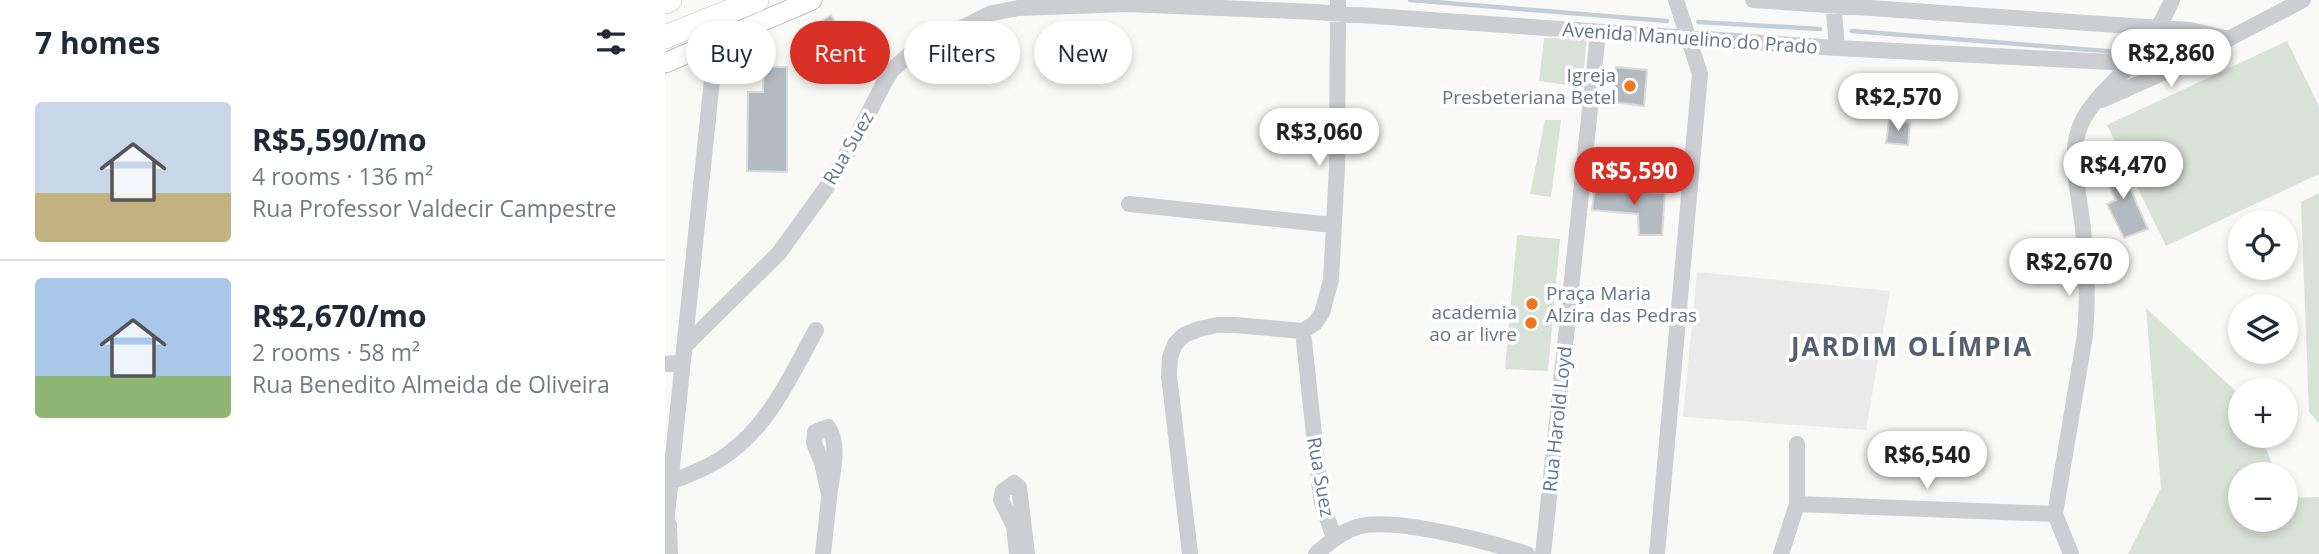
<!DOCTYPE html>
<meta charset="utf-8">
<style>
body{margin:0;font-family:"Open Sans",sans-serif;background:#f6f6f7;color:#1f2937;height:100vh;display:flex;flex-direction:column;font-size:26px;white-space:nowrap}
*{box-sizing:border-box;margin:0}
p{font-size:23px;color:#747a83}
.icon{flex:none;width:38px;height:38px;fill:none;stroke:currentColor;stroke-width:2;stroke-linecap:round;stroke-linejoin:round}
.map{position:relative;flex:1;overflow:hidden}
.drawer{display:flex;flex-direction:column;background:#fff;width:665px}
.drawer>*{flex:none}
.banner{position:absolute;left:21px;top:21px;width:665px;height:63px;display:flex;gap:14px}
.buttons{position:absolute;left:1563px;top:210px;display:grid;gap:14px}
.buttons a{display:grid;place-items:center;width:70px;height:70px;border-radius:50%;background:#fff;box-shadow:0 4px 10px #0003;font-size:35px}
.price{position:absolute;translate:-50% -60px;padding:0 16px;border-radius:24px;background:#fff;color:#222;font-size:23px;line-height:46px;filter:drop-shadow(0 2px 4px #0008)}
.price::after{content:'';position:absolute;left:50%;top:42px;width:21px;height:16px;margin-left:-10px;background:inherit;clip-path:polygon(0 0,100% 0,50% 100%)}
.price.selected{background:#d93025;color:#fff}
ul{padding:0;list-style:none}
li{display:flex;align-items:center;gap:21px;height:175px;padding:0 35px}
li+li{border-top:2px solid #e0e1e3}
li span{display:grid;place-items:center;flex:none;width:196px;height:140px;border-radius:7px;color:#555}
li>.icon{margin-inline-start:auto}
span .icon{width:84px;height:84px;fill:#fffc;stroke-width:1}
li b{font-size:30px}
h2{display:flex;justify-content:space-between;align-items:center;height:84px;padding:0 35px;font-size:30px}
.chip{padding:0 24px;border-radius:32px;background:#fff;box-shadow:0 4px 10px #0003;font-size:24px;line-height:63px}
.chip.selected{background:#d93025;color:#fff}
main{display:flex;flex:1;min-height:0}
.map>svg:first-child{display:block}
.built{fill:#eaeaea}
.green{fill:#d9e2d7}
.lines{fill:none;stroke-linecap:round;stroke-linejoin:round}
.stream{stroke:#c5ced5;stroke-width:4.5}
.building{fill:#b4bac1;stroke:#dbdbd9;stroke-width:2}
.major-casing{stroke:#bcbfc4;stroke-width:21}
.highway-casing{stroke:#bbbec2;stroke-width:24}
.minor{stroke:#ccced2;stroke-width:16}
.major{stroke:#fff;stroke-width:19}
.highway{stroke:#fff;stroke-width:23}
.poi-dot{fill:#f1751f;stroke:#fff;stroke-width:2.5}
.labels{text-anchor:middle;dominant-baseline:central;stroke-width:7;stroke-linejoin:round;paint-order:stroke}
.street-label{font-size:19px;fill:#66748a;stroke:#fff}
.poi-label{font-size:19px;fill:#66748a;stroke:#fff;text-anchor:end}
.district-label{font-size:26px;font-weight:bold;letter-spacing:2px;fill:#545f6f;stroke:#fff}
</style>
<main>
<section class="drawer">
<h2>7 homes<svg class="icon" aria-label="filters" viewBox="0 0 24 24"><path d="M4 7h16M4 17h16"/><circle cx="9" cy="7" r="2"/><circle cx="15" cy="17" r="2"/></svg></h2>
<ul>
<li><span style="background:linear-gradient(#c9d6e8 65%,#c2b280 0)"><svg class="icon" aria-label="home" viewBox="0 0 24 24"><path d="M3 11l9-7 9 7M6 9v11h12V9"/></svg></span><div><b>R$5,590/mo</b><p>4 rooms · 136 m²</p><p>Rua Professor Valdecir Campestre</p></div></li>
<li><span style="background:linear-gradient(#a9c7e8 70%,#8fb573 0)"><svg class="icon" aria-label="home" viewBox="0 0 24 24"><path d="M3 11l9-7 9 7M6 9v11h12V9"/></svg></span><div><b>R$2,670/mo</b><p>2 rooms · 58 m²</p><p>Rua Benedito Almeida de Oliveira</p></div></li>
</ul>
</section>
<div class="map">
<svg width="1654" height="554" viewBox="0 0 1654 554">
<rect width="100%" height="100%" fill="#f9f9f7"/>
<path class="built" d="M 1032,272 L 1225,291 L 1201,430 L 1018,417 Z"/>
<path class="green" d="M 879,38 L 922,39 L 917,87 L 874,81 Z
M 1622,41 L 1654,106 L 1654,174 L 1501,246 L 1442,125 Z
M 880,120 L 896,120 L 886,197 L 865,194 Z
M 1654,193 L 1654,423 L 1644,412 L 1636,202 Z
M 852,235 L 895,239 L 883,371 L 840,369 Z
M 1481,308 L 1575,395 L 1575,436 L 1596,436 L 1611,474 L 1575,474 L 1575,520 L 1620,520 L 1621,498 L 1654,497 L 1654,554 L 1463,554 L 1496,488 Z"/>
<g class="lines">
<path class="stream" d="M 745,0 L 1002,21
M 1033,22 L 1155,29
M 1187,31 L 1454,52"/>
</g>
<path class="building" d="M 166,15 L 178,36 L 155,48 L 145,28 Z
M 99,67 L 122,67 L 122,172 L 82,171 L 83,92 L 98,92 Z
M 951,67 L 982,70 L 979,106 L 948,102 Z
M 1224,121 L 1245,123 L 1243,145 L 1221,143 Z
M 1452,159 L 1483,229 L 1459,238 L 1442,204 L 1451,200 L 1435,167 Z
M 930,189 L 1000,193 L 997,235 L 974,235 L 973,214 L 927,210 Z"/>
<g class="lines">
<defs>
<path id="major" d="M 0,63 L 147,0"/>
<path id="highway" d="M 0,2 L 5,0
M 0,37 L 92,0"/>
</defs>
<use href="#major" class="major-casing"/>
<use href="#highway" class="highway-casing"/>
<path class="minor" d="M 1088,0 L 1525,30 L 1564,39
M 1168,0 L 1172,48
M 1437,100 L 1502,71 L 1638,0
M 464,204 L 668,225
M 638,331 L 654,482 L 657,503 L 669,538
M 20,346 L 114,253 L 161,188 L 186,147 L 219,83 L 227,70 L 246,53 L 327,13 L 353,8 L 463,4 L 650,12 L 1172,48 L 1466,63 L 1502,71
M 0,364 L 18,362
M 6,482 C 26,474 47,466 64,453 C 105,424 127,373 151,330
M 1132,504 L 1390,514
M 4,525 L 5,554
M 0,534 L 51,41
M 158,554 C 160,535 162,517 164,498 C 166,477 176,446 163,427 L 150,432 L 149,443 L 157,463 L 164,494
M 352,554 L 349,526 L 336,500 L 338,491 L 349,483 L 354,487 L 362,554
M 525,554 L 504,376 L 505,357 L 510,344 L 519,335 L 534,329 L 552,325 L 569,325 L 638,331 L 650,323 L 657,313 L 666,280 L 672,168 L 673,0
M 651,554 C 663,543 676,532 692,527 C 727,516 825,542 862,554
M 878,554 L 933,33
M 992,554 L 1035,74 L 1011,0
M 1116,554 L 1132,504 L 1132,444
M 1406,554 L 1390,514 L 1420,335 C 1423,300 1422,264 1418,229 C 1415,196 1402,155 1416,124 C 1424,104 1449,82 1463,67 C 1481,47 1497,24 1507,0"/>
<use href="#major" class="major"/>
<use href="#highway" class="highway"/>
</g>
<g class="poi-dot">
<circle cx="965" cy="86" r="7"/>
<circle cx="867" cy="304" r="7"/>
<circle cx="866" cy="323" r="7"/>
</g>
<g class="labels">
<g class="street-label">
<text transform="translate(1025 38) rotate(4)">Avenida Manuelino do Prado</text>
<text transform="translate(183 148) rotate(-60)">Rua Suez</text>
<text transform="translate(892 419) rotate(-84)">Rua Harold Loyd</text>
<text transform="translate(656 477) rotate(80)">Rua Suez</text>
</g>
<g class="poi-label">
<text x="951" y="75">Igreja<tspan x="951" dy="22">Presbeteriana Betel</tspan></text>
<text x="881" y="293" text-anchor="start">Praça Maria<tspan x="881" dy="22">Alzira das Pedras</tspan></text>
<text x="852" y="312">academia<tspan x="852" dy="22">ao ar livre</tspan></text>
</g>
<g class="district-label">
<text x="1247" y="346">JARDIM OLÍMPIA</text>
</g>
</g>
</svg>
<div class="buttons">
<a><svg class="icon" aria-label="locate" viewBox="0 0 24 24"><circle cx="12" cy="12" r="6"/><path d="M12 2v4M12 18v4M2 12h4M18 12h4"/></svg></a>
<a><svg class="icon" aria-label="layers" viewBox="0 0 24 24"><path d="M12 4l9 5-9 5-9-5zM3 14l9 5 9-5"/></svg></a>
<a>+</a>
<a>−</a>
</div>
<b class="price" style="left:1506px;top:89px">R$2,860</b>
<b class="price" style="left:1233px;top:133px">R$2,570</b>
<b class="price" style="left:654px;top:168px">R$3,060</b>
<b class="price" style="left:1458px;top:201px">R$4,470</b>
<b class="price selected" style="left:969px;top:207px">R$5,590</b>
<b class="price" style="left:1404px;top:298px">R$2,670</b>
<b class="price" style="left:1262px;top:491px">R$6,540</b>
<div class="banner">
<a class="chip">Buy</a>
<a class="chip selected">Rent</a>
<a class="chip">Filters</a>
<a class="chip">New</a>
</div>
</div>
</main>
